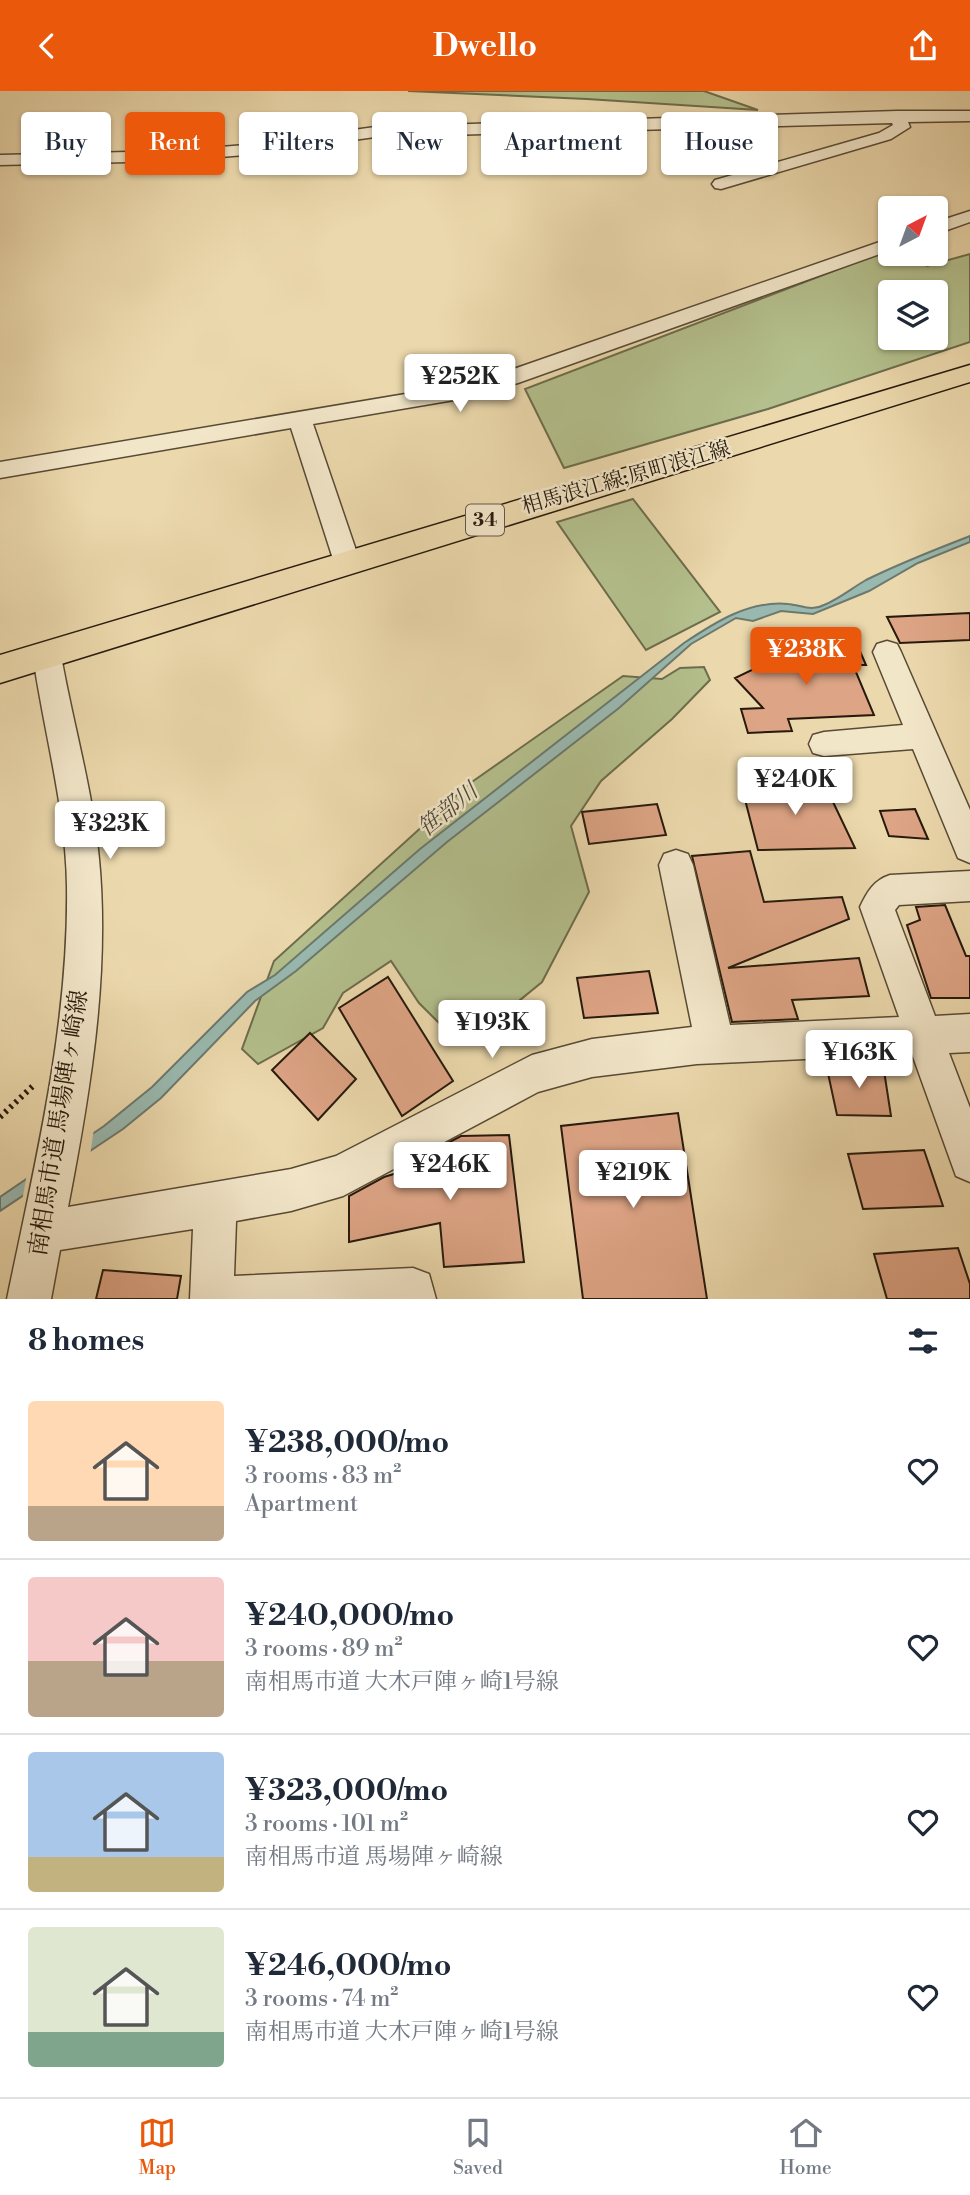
<!DOCTYPE html>
<meta charset="utf-8">
<style>
body{margin:0;font-family:"Libre Bodoni","Noto Serif JP",serif;background:#f6f6f7;color:#1f2937;height:100vh;display:flex;flex-direction:column;font-size:26px;white-space:nowrap}
*{box-sizing:border-box;margin:0}
p{font-size:23px;color:#747a83}
.icon{flex:none;width:38px;height:38px;fill:none;stroke:currentColor;stroke-width:2;stroke-linecap:round;stroke-linejoin:round}
.map{position:relative;height:1208px;overflow:hidden}
.panel{display:flex;flex-direction:column;background:#fff;flex:1}
.panel>*{flex:none}
.guide{position:absolute;left:21px;top:21px;width:929px;height:63px;display:flex;gap:14px}
.needle{width:46px;rotate:41deg}
.fabs{position:absolute;left:878px;top:105px;display:grid;gap:14px}
.fabs a{display:grid;place-items:center;width:70px;height:70px;border-radius:7px;background:#fff;box-shadow:0 2px 5px #0004;font-size:35px}
.price{position:absolute;translate:-50% -60px;padding:0 16px;border-radius:7px;background:#fff;color:#222;font-size:23px;line-height:46px;filter:drop-shadow(0 2px 4px #0008)}
.price::after{content:'';position:absolute;left:50%;top:42px;width:21px;height:16px;margin-left:-10px;background:inherit;clip-path:polygon(0 0,100% 0,50% 100%)}
.price.on{background:#ea580c;color:#fff}
ul{padding:0;list-style:none}
li{display:flex;align-items:center;gap:21px;height:175px;padding:0 28px}
li+li{border-top:2px solid #e0e1e3}
li span{display:grid;place-items:center;flex:none;width:196px;height:140px;border-radius:7px;color:#555}
li>.icon{margin-inline-start:auto}
span .icon{width:84px;height:84px;fill:#fffc;stroke-width:1}
li b{font-size:30px}
h2{display:flex;justify-content:space-between;align-items:center;height:84px;padding:0 28px;font-size:30px}
.pill{padding:0 24px;border-radius:7px;background:#fff;box-shadow:0 2px 5px #0004;font-size:24px;line-height:63px}
.pill.on{background:#ea580c;color:#fff}
header{display:flex;justify-content:space-between;align-items:center;height:91px;padding:0 28px;background:#ea580c;color:#fff;font-size:32px;font-weight:800}
.dock{display:flex;justify-content:space-around;align-items:center;height:98px;border-top:2px solid #e0e1e3;background:#fff;font-size:19px;color:#747a83}
.dock a{display:grid;justify-items:center;gap:4px}
.dock .on{color:#ea580c}
.map>svg:first-child{display:block}
.green{fill:#b3bf8c;stroke:#6d6c4c;stroke-width:2;fill-rule:evenodd}
.water{fill:#99b9b0;stroke:#6b796e;stroke-width:2}
.pier{fill:#ebd8ac}
.building{fill:#dda485;stroke:#271a0c;stroke-width:2}
.lines{fill:none;stroke-linecap:round;stroke-linejoin:round}
.minor-casing{stroke:#584a34;stroke-width:3}
.major-casing{stroke:#271a0c;stroke-width:3}
.path{stroke:#271a0c;stroke-width:6;stroke-dasharray:2.5 4.5;stroke-linecap:butt}
.minor{fill:#f2e6c9;fill-rule:evenodd}
.major{fill:#ebd8ac;fill-rule:evenodd}
.labels{text-anchor:middle;dominant-baseline:central;stroke-width:5;stroke-linejoin:round;paint-order:stroke}
.shield{fill:#f2e6c9;stroke:#645745;stroke-width:2}
.shield-label{font-size:19px;font-weight:bold;fill:#271a0c}
.street-label{font-size:21px;fill:#271a0c;stroke:#f2e6c9}
.water-label{font-size:23px;font-style:italic;fill:#494a3d;stroke:#f2e6c9}
.near-street-label{font-size:24px;fill:#271a0c;stroke:#f2e6c9}
</style>
<header><svg class="icon" aria-label="back" viewBox="0 0 24 24"><path d="M15 5l-7 7 7 7"/></svg>Dwello<svg class="icon" aria-label="share" viewBox="0 0 24 24"><path d="M12 15V3M7 8l5-5 5 5M5 13v7h14v-7"/></svg></header>
<div class="map">
<svg width="970" height="1208" viewBox="0 0 970 1208">
<rect width="100%" height="100%" fill="#ebd8ac"/>
<filter id="stains"><feTurbulence type="fractalNoise" baseFrequency=".00286" numOctaves="4"/><feColorMatrix values="0 0 0 0 .2 0 0 0 0 .09 0 0 0 0 .02 0 0 0 .5 -.17"/></filter>
<radialGradient id="worn" r=".72"><stop offset=".6" stop-color="#630" stop-opacity="0"/><stop offset="1" stop-color="#630" stop-opacity=".3"/></radialGradient>
<path class="green" d="M 408,0 L 704,0 L 758,19 L 587,8 Z
M 891,158 L 891,163 L 909,163 L 927,175 L 970,163 L 970,251 L 768,318 L 564,377 L 525,298 ZM 891,201 L 936,201 L 936,247 L 891,247 Z
M 633,408 L 720,521 L 646,559 L 557,431 Z
M 704,576 L 710,589 L 672,628 L 601,690 L 571,735 L 589,801 L 542,891 L 492,932 L 448,941 L 419,912 L 391,870 L 343,902 L 323,937 L 258,973 L 242,958 L 274,870 L 469,693 L 623,585 L 662,588 L 680,577 Z"/>
<path class="water" d="M 970,445 L 970,451 L 918,472 L 869,500 L 813,523 L 781,520 L 753,530 L 736,527 L 691,553 L 619,617 L 447,751 L 296,880 L 255,910 L 161,1007 L 123,1038 L 0,1120 L 0,1106 L 104,1035 L 152,996 L 247,901 L 275,884 L 420,758 L 684,552 C 714,532 749,509 788,513 C 801,514 811,521 824,514 C 839,508 852,497 866,489 C 900,472 934,459 970,445 Z"/>
<path class="pier" d="M 94,1037 L 90,1065 L 22,1110 L 27,1083 Z"/>
<path class="building" d="M 970,522 L 970,549 L 900,552 L 887,526 Z
M 855,549 L 866,574 L 853,574 L 874,624 L 788,628 L 792,640 L 748,642 L 741,618 L 763,617 L 735,587 L 789,561 L 818,555 L 817,551 Z
M 823,690 L 855,757 L 758,759 L 741,693 Z
M 657,713 L 666,744 L 589,753 L 582,721 Z
M 915,718 L 928,748 L 889,745 L 880,720 Z
M 750,760 L 764,811 L 842,806 L 849,828 L 728,877 L 859,867 L 869,905 L 792,909 L 798,928 L 732,931 L 692,765 Z
M 945,814 L 966,865 L 970,865 L 970,907 L 931,907 L 907,834 L 920,829 L 916,816 Z
M 649,880 L 658,922 L 584,927 L 577,887 Z
M 388,886 L 453,990 L 402,1025 L 339,917 Z
M 310,942 L 356,988 L 318,1029 L 272,979 Z
M 826,973 L 883,973 L 891,1025 L 837,1024 Z
M 678,1022 L 707,1208 L 583,1208 L 561,1035 Z
M 509,1044 L 524,1171 L 444,1176 L 440,1132 L 349,1151 L 349,1105 L 384,1086 L 420,1075 L 419,1067 L 461,1045 Z
M 924,1059 L 943,1115 L 863,1118 L 848,1063 Z
M 958,1157 L 970,1193 L 970,1208 L 887,1208 L 874,1163 Z
M 103,1179 L 181,1185 L 177,1208 L 96,1208 Z"/>
<g class="lines">
<defs>
<path id="minor" d="M 897,20 L 970,20 L 970,30 L 908,31 L 910,36 L 891,48 L 721,98 L 715,97 L 712,93 L 715,89 L 879,42 L 893,34 L 892,32 L 375,46 L 245,64 L 171,70 L 0,74 L 0,64 L 171,60 L 245,54 L 375,36 Z
M 970,120 L 970,131 L 936,143 L 936,131 Z
M 891,147 L 891,159 L 518,292 L 454,309 L 313,333 L 360,471 L 356,478 L 347,480 L 338,478 L 334,471 L 291,337 L 0,387 L 0,371 L 453,295 L 502,282 Z
M 887,550 L 897,553 L 901,561 L 970,719 L 970,772 L 958,767 L 913,658 L 824,665 L 813,662 L 809,653 L 813,644 L 824,641 L 903,634 L 873,561 L 877,553 Z
M 47,554 L 57,557 L 61,565 C 73,633 93,700 99,768 C 110,884 90,1002 68,1116 L 291,1078 L 336,1065 L 532,964 L 592,948 L 692,936 L 659,774 L 664,763 L 676,759 L 688,763 L 693,774 L 730,934 L 899,926 L 860,816 C 867,801 874,789 890,784 L 970,780 L 970,810 L 899,814 L 895,819 L 935,925 L 970,923 L 970,961 L 949,962 L 970,1017 L 970,1091 L 956,1085 L 912,963 L 697,973 L 592,986 L 538,1001 L 343,1105 L 291,1120 L 236,1130 L 234,1185 L 413,1177 L 429,1183 L 436,1208 L 190,1208 L 193,1138 L 60,1159 L 51,1208 L 7,1208 C 35,1072 69,935 67,795 C 66,718 44,641 33,565 L 37,557 Z"/>
<path id="major" d="M 970,274 L 970,291 L 0,592 L 0,564 Z"/>
</defs>
<use href="#minor" class="minor-casing"/>
<use href="#major" class="major-casing"/>
<path class="path" d="M 0,1026 L 35,993"/>
<use href="#minor" class="minor"/>
<use href="#major" class="major"/>
</g>
<g class="labels">
<rect class="shield" x="466" y="413.5" width="38" height="31" rx="5"/>
<g class="shield-label">
<text x="485" y="429">34</text>
</g>
<g class="street-label">
<text transform="translate(626 387) rotate(-16)">相馬浪江線;原町浪江線</text>
</g>
<g class="water-label">
<text transform="translate(448 719) rotate(-39)">笹部川</text>
</g>
<g class="near-street-label">
<text transform="translate(59 1032) rotate(-81)">南相馬市道 馬場陣ヶ崎線</text>
</g>
</g>
<rect width="100%" height="100%" filter="url(#stains)"/>
<rect width="100%" height="100%" fill="url(#worn)"/>
</svg>
<div class="fabs">
<a><svg class="needle" viewBox="-14 -14 28 28"><path d="M0-13l5 13h-10z" fill="#e53935"/><path d="M0 13l5-13h-10z" fill="#747a83"/></svg></a>
<a><svg class="icon" aria-label="layers" viewBox="0 0 24 24"><path d="M12 4l9 5-9 5-9-5zM3 14l9 5 9-5"/></svg></a>
</div>
<b class="price" style="left:460px;top:323px">¥252K</b>
<b class="price on" style="left:806px;top:596px">¥238K</b>
<b class="price" style="left:795px;top:726px">¥240K</b>
<b class="price" style="left:110px;top:770px">¥323K</b>
<b class="price" style="left:492px;top:969px">¥193K</b>
<b class="price" style="left:859px;top:999px">¥163K</b>
<b class="price" style="left:450px;top:1111px">¥246K</b>
<b class="price" style="left:633px;top:1119px">¥219K</b>
<div class="guide">
<a class="pill">Buy</a>
<a class="pill on">Rent</a>
<a class="pill">Filters</a>
<a class="pill">New</a>
<a class="pill">Apartment</a>
<a class="pill">House</a>
</div>
</div>
<section class="panel">
<h2>8 homes<svg class="icon" aria-label="filters" viewBox="0 0 24 24"><path d="M4 7h16M4 17h16"/><circle cx="9" cy="7" r="2"/><circle cx="15" cy="17" r="2"/></svg></h2>
<ul>
<li><span style="background:linear-gradient(#ffd9b3 75%,#b9a48a 0)"><svg class="icon" aria-label="home" viewBox="0 0 24 24"><path d="M3 11l9-7 9 7M6 9v11h12V9"/></svg></span><div><b>¥238,000/mo</b><p>3 rooms · 83 m²</p><p>Apartment</p></div><svg class="icon" aria-label="heart" viewBox="0 0 24 24"><path d="M12 20l-8-8c-3-5 5-10 8-4 3-6 11-1 8 4z"/></svg></li>
<li><span style="background:linear-gradient(#f6c9c9 60%,#b9a48a 0)"><svg class="icon" aria-label="home" viewBox="0 0 24 24"><path d="M3 11l9-7 9 7M6 9v11h12V9"/></svg></span><div><b>¥240,000/mo</b><p>3 rooms · 89 m²</p><p>南相馬市道 大木戸陣ヶ崎1号線</p></div><svg class="icon" aria-label="heart" viewBox="0 0 24 24"><path d="M12 20l-8-8c-3-5 5-10 8-4 3-6 11-1 8 4z"/></svg></li>
<li><span style="background:linear-gradient(#a9c7e8 75%,#c2b280 0)"><svg class="icon" aria-label="home" viewBox="0 0 24 24"><path d="M3 11l9-7 9 7M6 9v11h12V9"/></svg></span><div><b>¥323,000/mo</b><p>3 rooms · 101 m²</p><p>南相馬市道 馬場陣ヶ崎線</p></div><svg class="icon" aria-label="heart" viewBox="0 0 24 24"><path d="M12 20l-8-8c-3-5 5-10 8-4 3-6 11-1 8 4z"/></svg></li>
<li><span style="background:linear-gradient(#dfe7d0 75%,#7fa58c 0)"><svg class="icon" aria-label="home" viewBox="0 0 24 24"><path d="M3 11l9-7 9 7M6 9v11h12V9"/></svg></span><div><b>¥246,000/mo</b><p>3 rooms · 74 m²</p><p>南相馬市道 大木戸陣ヶ崎1号線</p></div><svg class="icon" aria-label="heart" viewBox="0 0 24 24"><path d="M12 20l-8-8c-3-5 5-10 8-4 3-6 11-1 8 4z"/></svg></li>
</ul>
</section>
<nav class="dock">
<a class="on"><svg class="icon" aria-label="map" viewBox="0 0 24 24"><path d="M3 6l6-2 6 2 6-2v14l-6 2-6-2-6 2zM9 4v14M15 6v14"/></svg>Map</a>
<a><svg class="icon" aria-label="saved" viewBox="0 0 24 24"><path d="M7 4h10v16l-5-4-5 4z"/></svg>Saved</a>
<a><svg class="icon" aria-label="home" viewBox="0 0 24 24"><path d="M3 11l9-7 9 7M6 9v11h12V9"/></svg>Home</a>
</nav>
